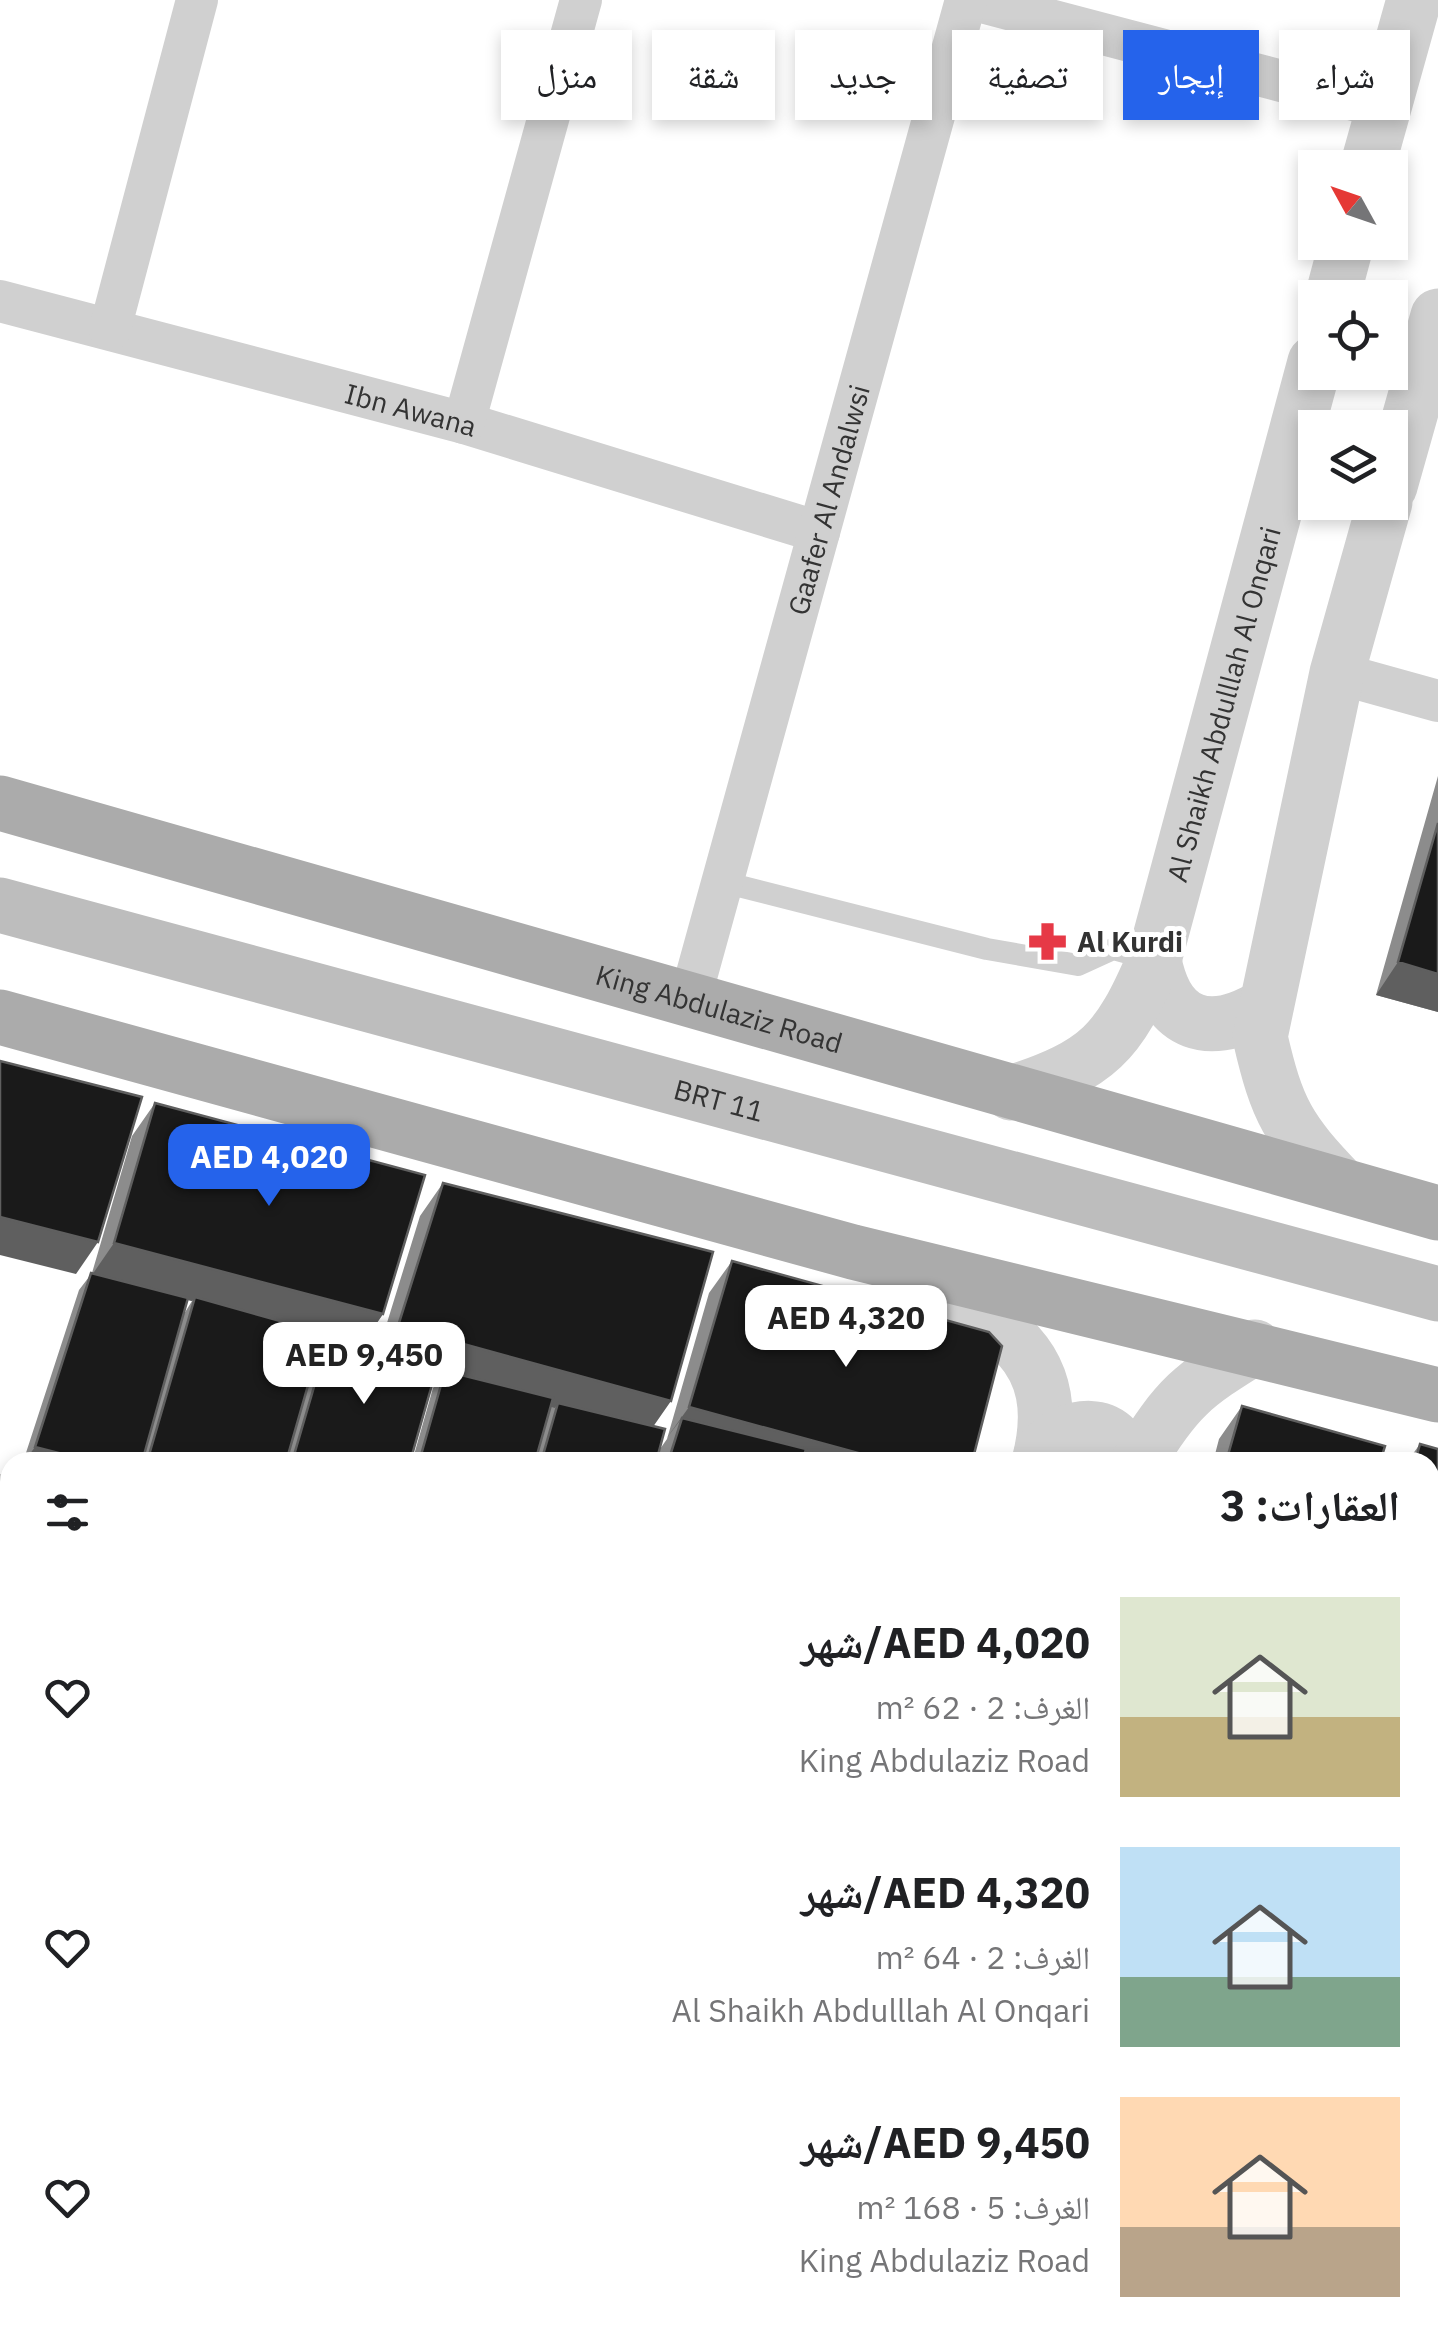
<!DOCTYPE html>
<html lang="ar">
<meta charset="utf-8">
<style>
body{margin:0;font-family:"IBM Plex Sans","Noto Naskh Arabic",sans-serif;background:#f6f6f6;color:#202124;direction:rtl;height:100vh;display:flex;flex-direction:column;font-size:38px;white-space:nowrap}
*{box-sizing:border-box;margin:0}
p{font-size:32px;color:#757577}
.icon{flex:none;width:55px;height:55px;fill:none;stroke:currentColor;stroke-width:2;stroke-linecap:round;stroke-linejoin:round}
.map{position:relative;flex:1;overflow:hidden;direction:ltr}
.side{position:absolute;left:0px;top:1452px;width:1440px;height:892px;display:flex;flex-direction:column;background:#fff;border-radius:30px 30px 0 0;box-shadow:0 5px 15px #0003;direction:rtl}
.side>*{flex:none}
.guide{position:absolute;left:30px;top:30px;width:1380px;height:90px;direction:rtl;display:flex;gap:20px}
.needle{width:65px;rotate:310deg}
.tools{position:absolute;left:1298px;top:150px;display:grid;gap:20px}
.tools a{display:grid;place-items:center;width:110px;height:110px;border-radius:0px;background:#fff;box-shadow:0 5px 15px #0003;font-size:50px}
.price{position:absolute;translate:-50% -85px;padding:0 22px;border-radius:20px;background:#fff;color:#222;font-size:32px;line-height:65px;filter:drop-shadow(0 2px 5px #0008)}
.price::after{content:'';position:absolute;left:50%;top:60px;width:30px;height:22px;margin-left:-15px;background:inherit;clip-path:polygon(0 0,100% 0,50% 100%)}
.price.on{background:#2563eb;color:#fff}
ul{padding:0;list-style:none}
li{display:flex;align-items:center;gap:30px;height:250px;padding:0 40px}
li span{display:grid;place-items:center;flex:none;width:280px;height:200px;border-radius:0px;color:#555}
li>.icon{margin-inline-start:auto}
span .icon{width:120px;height:120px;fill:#fffc;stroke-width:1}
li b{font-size:42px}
h2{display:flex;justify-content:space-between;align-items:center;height:120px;padding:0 40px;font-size:42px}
.tag{padding:0 35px;border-radius:0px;background:#fff;box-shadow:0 5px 15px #0003;font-size:35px;line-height:90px}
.tag.on{background:#2563eb;color:#fff}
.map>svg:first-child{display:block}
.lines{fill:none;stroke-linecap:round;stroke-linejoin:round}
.service{stroke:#d0d0d0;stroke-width:22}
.minor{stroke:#d0d0d0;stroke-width:42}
.tertiary{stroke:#d0d0d0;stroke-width:55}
.secondary{stroke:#bdbdbd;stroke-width:55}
.primary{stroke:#ababab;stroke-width:55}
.wall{fill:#8c8c8c;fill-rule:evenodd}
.shaded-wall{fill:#5f5f5f}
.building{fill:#1a1a1a;stroke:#5f5f5f;stroke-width:2.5}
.labels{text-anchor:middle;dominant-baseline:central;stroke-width:10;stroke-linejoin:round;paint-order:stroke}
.street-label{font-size:28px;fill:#333;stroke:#fff}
.poi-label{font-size:28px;font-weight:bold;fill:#333;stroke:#fff;text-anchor:start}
</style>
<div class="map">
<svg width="1438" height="2343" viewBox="0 0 1438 2343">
<rect width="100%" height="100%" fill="#fff"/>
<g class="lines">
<path class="service" d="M 723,882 L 987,949 L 1078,965 L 1113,949 L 1153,960"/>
<g class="minor">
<path d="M 974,0 L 1384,108"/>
<path id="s1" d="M 0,301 L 464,423 L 819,532"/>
<path d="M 110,329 L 197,0"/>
<path d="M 464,423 L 581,0"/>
<path d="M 1337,673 L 1438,701"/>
<path id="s2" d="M 690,999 L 966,0"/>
<path d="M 0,1495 L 10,1498"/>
<path d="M 0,2001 L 10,1963"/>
<path d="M 0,2053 L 10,2056"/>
<path d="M 1430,2174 L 1438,2143"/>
<path d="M 1430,2259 L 1438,2261"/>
<path d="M 452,2335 L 482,2343"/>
<path d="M 1231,2335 L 1259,2343"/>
<path d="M 305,2343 L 307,2335"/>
<path d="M 1382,2343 L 1385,2335"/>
</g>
<g class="tertiary">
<path d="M 1367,168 L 1414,0"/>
<path d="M 1332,298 L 1347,242"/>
<path d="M 1390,486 L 1438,316"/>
<path d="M 1154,960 C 1167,1027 1209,1039 1265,1006"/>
<path id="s3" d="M 1011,1093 C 1099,1064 1118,1044 1154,960 L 1315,362"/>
<path d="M 1341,1185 C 1288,1130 1277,1111 1260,1037 L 1337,673 L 1385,502"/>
<path d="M 914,1281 C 998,1320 1067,1354 1039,1462"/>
<path d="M 1042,1451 C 1067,1422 1118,1416 1125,1462"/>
<path d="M 1138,1462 C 1176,1398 1193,1385 1255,1347"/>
<path d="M 811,2343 L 813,2335"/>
<path d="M 880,2343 L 883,2335"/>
</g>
<path class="secondary" id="s4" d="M 0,905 L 1438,1294"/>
<g class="primary">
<path id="s5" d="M 0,803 L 1438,1213"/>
<path d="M 0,1017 L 853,1252 L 1438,1395"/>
</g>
</g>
<path class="wall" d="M 1438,776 L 1438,1012 L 1376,995 Z
M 155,1103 L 383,1314 L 361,1346 L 322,1336 L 317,1354 L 328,1339 L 378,1352 L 420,1216 L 443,1183 L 653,1426 L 660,1449 L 667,1439 L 709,1293 L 732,1261 L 972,1462 L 412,1462 L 433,1388 L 442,1376 L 435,1374 L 410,1462 L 23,1462 L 79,1290 L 92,1273 L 132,1136 ZM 187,1300 L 192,1301 L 184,1314 Z
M 1242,1406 L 1380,1462 L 1213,1462 L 1219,1439 Z
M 1420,1444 L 1438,1449 L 1438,1624 L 1430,1622 L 1430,1462 L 1407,1462 Z
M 1438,2296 L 1438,2343 L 1424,2343 L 1426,2335 L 1430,2335 L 1430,2322 Z
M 971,2335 L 1168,2335 L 1165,2343 L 969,2343 Z"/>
<path class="shaded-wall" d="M 1398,962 L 1438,974 L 1438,1012 L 1376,995 Z
M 0,1217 L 98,1242 L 76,1274 L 0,1255 Z
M 114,1243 L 383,1314 L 361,1346 L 194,1302 L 195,1297 L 192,1301 L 92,1275 Z
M 398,1326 L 671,1401 L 648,1434 L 558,1403 L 555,1408 L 444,1377 L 445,1371 L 442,1376 L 376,1358 Z
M 689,1407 L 891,1462 L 810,1462 L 813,1453 L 806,1462 L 751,1462 L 682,1418 L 666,1439 Z
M 35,1447 L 94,1462 L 24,1462 Z
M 1430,1584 L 1438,1586 L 1438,1624 L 1430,1622 Z
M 0,1628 L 10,1631 L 10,1651 L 0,1648 Z
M 0,1747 L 10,1750 L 10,1770 L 0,1767 Z
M 1430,1885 L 1438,1887 L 1438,1907 L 1430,1905 Z
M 0,2201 L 10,2204 L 10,2224 L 0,2222 Z
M 613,2335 L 683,2335 L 709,2343 L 640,2343 Z"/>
<path class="building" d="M 1438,823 L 1438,974 L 1398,962 Z
M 0,1061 L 142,1097 L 98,1242 L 0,1217 Z
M 155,1103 L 425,1175 L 383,1314 L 114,1243 Z
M 443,1183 L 713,1252 L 671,1401 L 398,1326 Z
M 732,1261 L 989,1332 L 1002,1346 L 972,1462 L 891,1462 L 689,1407 Z
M 91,1273 L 188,1298 L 142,1462 L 94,1462 L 35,1447 Z
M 195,1297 L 323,1333 L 286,1462 L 147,1462 Z
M 328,1339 L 437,1367 L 410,1462 L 292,1462 Z
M 445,1371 L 553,1398 L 535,1462 L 419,1462 Z
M 558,1403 L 665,1429 L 656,1462 L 541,1462 Z
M 1242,1406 L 1385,1446 L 1380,1462 L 1226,1462 Z
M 682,1418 L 806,1449 L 802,1462 L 668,1462 Z
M 1420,1444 L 1438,1449 L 1438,1586 L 1430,1584 L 1430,1462 L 1415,1462 Z
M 813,1453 L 849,1462 L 810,1462 Z
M 0,1516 L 10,1518 L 10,1631 L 0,1628 Z
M 0,1633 L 10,1636 L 10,1750 L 0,1747 Z
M 1430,1747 L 1438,1749 L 1438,1887 L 1430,1885 Z
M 0,1752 L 10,1755 L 10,1806 L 0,1842 Z
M 1430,1896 L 1438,1898 L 1438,1981 L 1430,2010 Z
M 0,2075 L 10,2078 L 10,2204 L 0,2201 Z
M 0,2207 L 10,2209 L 10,2335 L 30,2335 L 28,2343 L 0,2343 Z
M 1438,2319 L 1438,2343 L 1431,2343 Z
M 35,2335 L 277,2335 L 275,2343 L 33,2343 Z
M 683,2335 L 711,2335 L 709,2342 Z
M 984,2335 L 1168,2335 L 1165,2343 L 982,2343 Z
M 386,2336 L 411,2343 L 370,2343 Z"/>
<defs>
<symbol id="pharmacy-bare" viewBox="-9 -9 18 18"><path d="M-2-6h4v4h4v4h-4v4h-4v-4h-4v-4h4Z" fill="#e63946" stroke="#fff" stroke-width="2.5" paint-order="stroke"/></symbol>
</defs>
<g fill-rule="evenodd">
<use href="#pharmacy-bare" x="1020" y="914" width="55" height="55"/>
</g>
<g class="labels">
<g class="street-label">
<text stroke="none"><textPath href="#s1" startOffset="425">Ibn Awana</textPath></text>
<text stroke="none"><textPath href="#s2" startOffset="518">Gaafer Al Andalwsi</textPath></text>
<text stroke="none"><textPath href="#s3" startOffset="470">Al Shaikh Abdulllah Al Onqari</textPath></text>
<text stroke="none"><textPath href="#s5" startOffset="748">King Abdulaziz Road</textPath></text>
<text stroke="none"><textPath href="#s4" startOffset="745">BRT 11</textPath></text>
</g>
<g class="poi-label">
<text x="1077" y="941">Al Kurdi</text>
</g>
</g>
</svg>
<div class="tools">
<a><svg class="needle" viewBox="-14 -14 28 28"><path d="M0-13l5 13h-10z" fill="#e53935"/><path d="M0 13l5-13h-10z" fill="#757577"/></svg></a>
<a><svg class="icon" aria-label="locate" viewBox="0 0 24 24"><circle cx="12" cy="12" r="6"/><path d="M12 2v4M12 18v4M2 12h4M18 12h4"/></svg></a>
<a><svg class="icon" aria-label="layers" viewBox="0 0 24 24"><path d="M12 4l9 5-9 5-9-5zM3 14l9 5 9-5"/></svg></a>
</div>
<b class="price on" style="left:269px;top:1209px">AED 4,020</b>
<b class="price" style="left:846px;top:1370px">AED 4,320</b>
<b class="price" style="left:364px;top:1407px">AED 9,450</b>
<div class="guide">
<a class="tag">شراء</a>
<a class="tag on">إيجار</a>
<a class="tag">تصفية</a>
<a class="tag">جديد</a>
<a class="tag">شقة</a>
<a class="tag">منزل</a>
</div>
<section class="side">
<h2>العقارات: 3<svg class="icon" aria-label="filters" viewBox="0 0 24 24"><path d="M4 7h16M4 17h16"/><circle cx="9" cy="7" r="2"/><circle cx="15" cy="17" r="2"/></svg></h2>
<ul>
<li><span style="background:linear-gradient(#dfe7d0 60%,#c2b280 0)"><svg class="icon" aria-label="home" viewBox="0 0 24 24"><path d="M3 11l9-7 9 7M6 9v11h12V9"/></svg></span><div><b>AED 4,020/شهر</b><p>الغرف: 2 · 62 m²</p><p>King Abdulaziz Road</p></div><svg class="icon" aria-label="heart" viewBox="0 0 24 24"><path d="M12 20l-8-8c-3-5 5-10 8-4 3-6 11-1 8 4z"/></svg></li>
<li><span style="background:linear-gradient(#bfe0f5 65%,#7fa58c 0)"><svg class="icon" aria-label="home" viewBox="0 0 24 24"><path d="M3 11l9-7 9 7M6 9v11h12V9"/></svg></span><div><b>AED 4,320/شهر</b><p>الغرف: 2 · 64 m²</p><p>Al Shaikh Abdulllah Al Onqari</p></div><svg class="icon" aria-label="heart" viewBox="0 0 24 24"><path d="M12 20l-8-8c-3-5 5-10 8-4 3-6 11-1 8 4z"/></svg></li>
<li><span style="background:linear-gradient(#ffd9b3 65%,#b9a48a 0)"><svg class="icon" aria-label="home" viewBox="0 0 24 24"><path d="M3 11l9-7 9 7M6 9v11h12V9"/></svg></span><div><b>AED 9,450/شهر</b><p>الغرف: 5 · 168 m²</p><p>King Abdulaziz Road</p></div><svg class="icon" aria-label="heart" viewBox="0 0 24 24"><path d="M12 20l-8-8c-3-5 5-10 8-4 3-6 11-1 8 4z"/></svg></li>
</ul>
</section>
</div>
